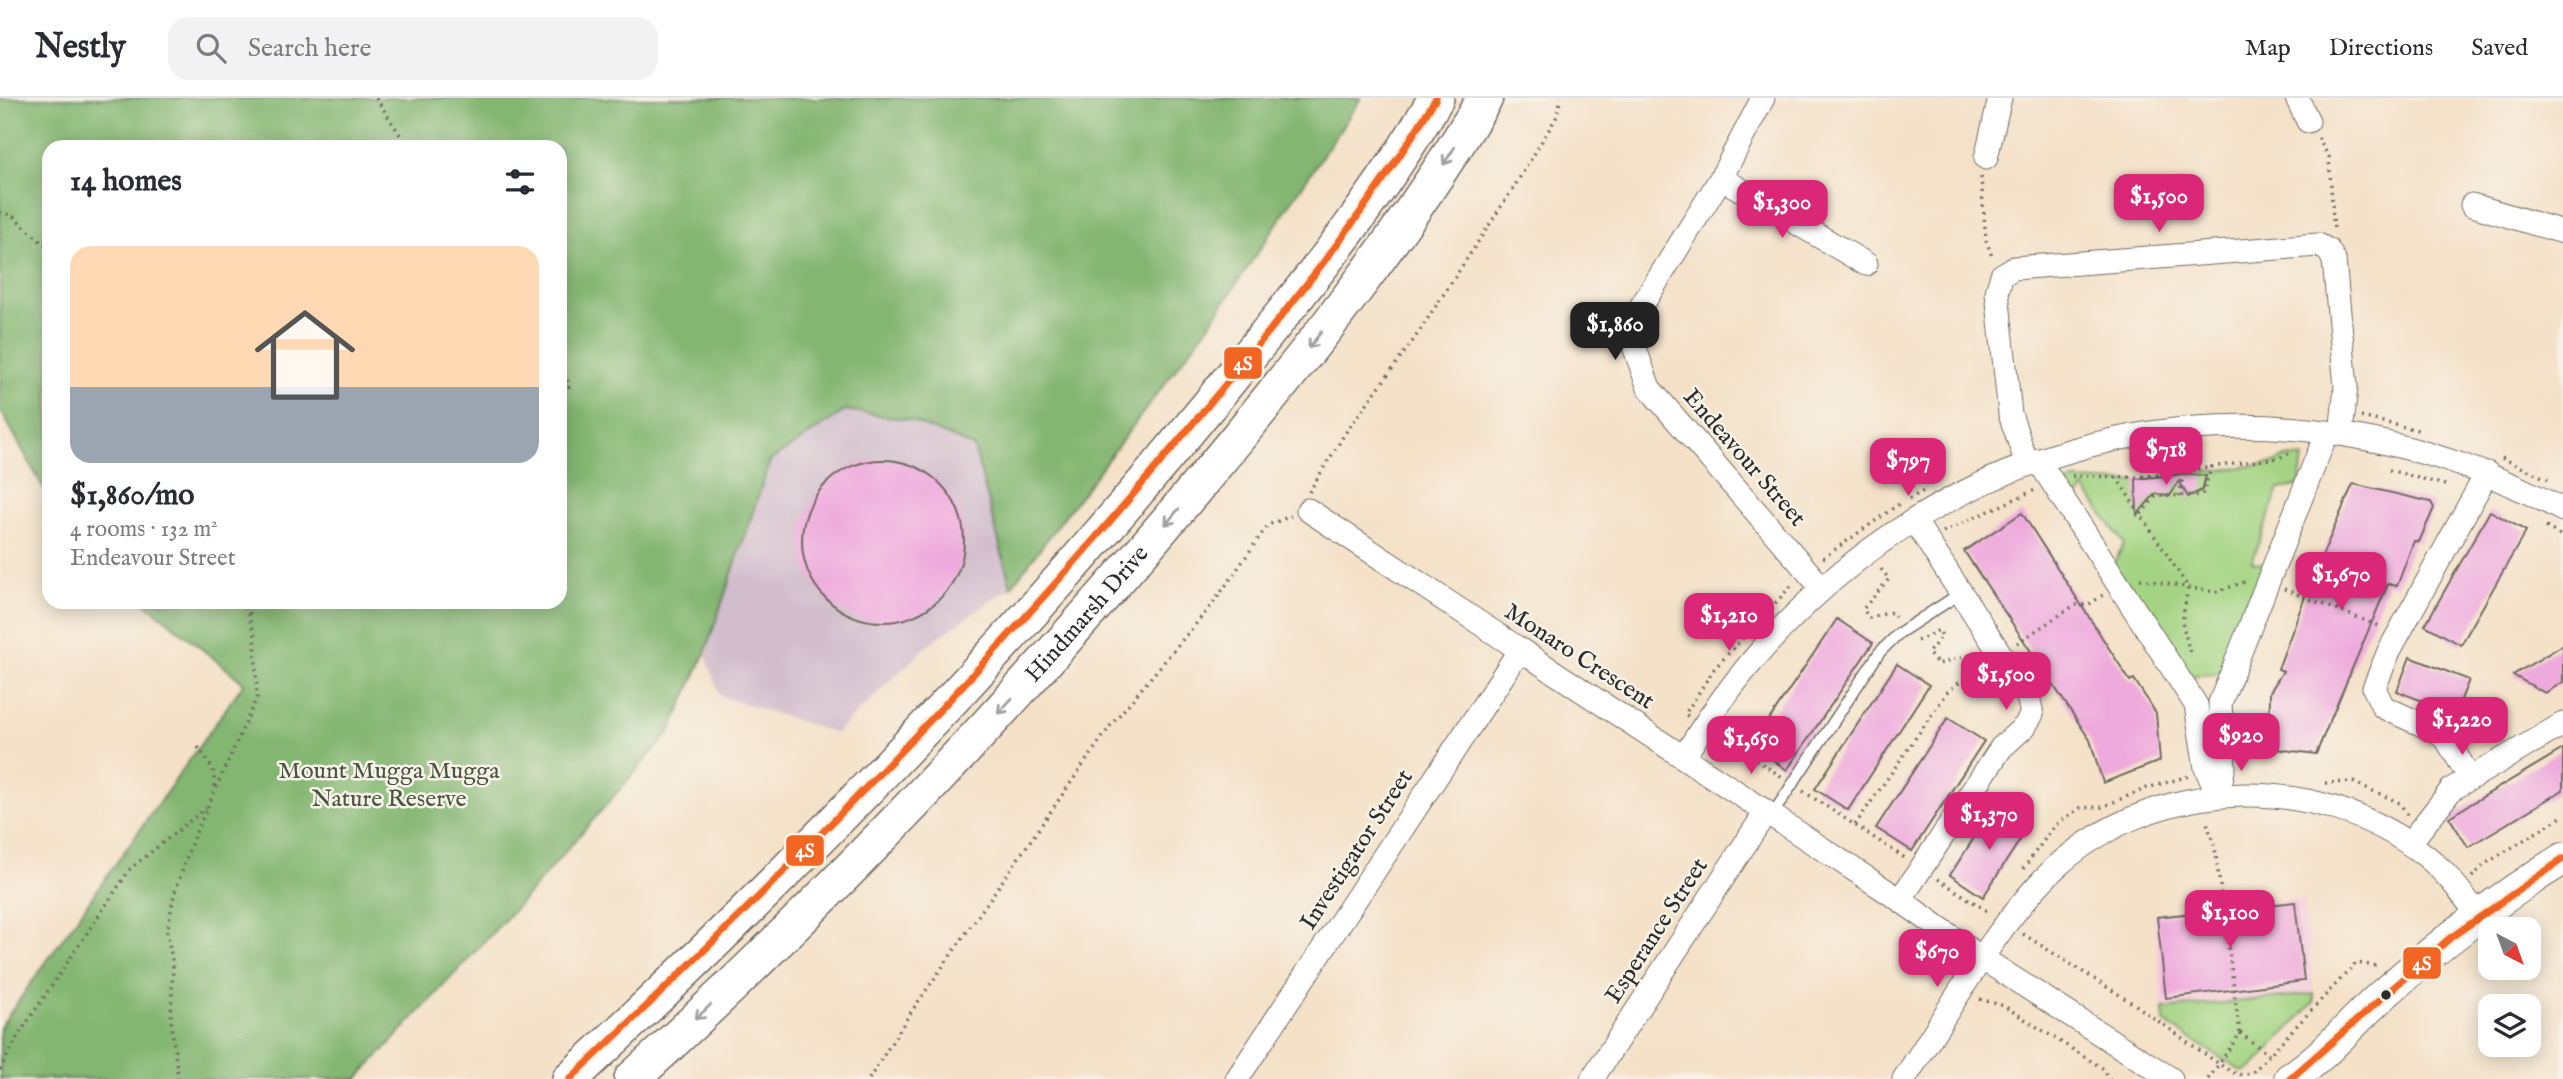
<!DOCTYPE html>
<meta charset="utf-8">
<style>
body{margin:0;font-family:"IM FELL English",serif;background:#f2f2f3;color:#2b2b33;height:100vh;display:flex;flex-direction:column;font-size:26px;white-space:nowrap}
*{box-sizing:border-box;margin:0}
p{font-size:23px;color:#7c7c81}
.icon{flex:none;width:38px;height:38px;fill:none;stroke:currentColor;stroke-width:2;stroke-linecap:round;stroke-linejoin:round}
.map{position:relative;flex:1;overflow:hidden}
.details{position:absolute;left:42px;top:42px;width:525px;height:469px;display:flex;flex-direction:column;background:#fff;border-radius:21px;box-shadow:0 4px 18px #0003}
.details>*{flex:none}
.needle{width:46px;rotate:139deg}
.fabs{position:absolute;left:2478px;top:819px;display:grid;gap:14px}
.fabs a{display:grid;place-items:center;width:63px;height:63px;border-radius:14px;background:#fff;box-shadow:0 4px 18px #0003;font-size:35px}
.price{position:absolute;translate:-50% -60px;padding:0 16px;border-radius:14px;background:#db2777;color:#fff;font-size:23px;line-height:46px;filter:drop-shadow(0 2px 4px #0008)}
.price::after{content:'';position:absolute;left:50%;top:42px;width:21px;height:16px;margin-left:-10px;background:inherit;clip-path:polygon(0 0,100% 0,50% 100%)}
.price.selected{background:#222;color:#fff}
ul{padding:0;list-style:none}
li{display:grid;align-content:center;gap:14px;height:371px;padding:0 28px}
li+li{border-top:2px solid #e1e1e2}
li span{display:grid;place-items:center;height:217px;border-radius:21px;color:#555}
li>.icon{margin-inline-start:auto}
span .icon{width:126px;height:126px;fill:#fffc;stroke-width:1}
li b{font-size:30px}
h2{display:flex;justify-content:space-between;align-items:center;height:84px;padding:0 28px;font-size:30px}
header{display:flex;align-items:center;gap:42px;box-sizing:border-box;height:98px;padding:0 35px;background:#fff;border-bottom:2px solid #e1e1e2}
header strong{font-size:33px}
nav{display:flex;gap:38px;margin-inline-start:auto;font-size:24px}
.search{width:490px;height:63px;background:#f2f2f3;display:flex;align-items:center;gap:18px;box-sizing:border-box;padding:0 24px;border-radius:21px;color:#7c7c81;font-size:26px}
.map>svg:first-child{display:block}
.built{fill:#f5cfdb}
.industrial{fill:#d1bdcc}
.green{fill:#a4d483;stroke:#688057;stroke-width:2}
.forest{fill:#83b671;stroke:#57704e;stroke-width:2}
.building{fill:#efaadd}
.lines{fill:none;stroke-linecap:round;stroke-linejoin:round}
.lane-casing{stroke:#716b62;stroke-width:13}
.street-casing{stroke:#716b62;stroke-width:25}
.secondary-casing{stroke:#716b62;stroke-width:34}
.primary-casing{stroke:#716b62;stroke-width:38}
.path{stroke:#716b62;stroke-width:3.5;stroke-dasharray:2 5;stroke-linecap:butt}
.lane{stroke:#fff;stroke-width:10}
.street{stroke:#fff;stroke-width:23}
.secondary{stroke:#fff;stroke-width:32}
.primary{stroke:#fff;stroke-width:35}
.bus-1-casing{stroke:#f7f3e8;stroke-width:12}
.bus-1{stroke:#f26522;stroke-width:7}
.oneway{stroke:#a0a0a0}
.bus-dot{fill:#2b2b2b;stroke:#f7f3e8;stroke-width:2.5}
.labels{text-anchor:middle;dominant-baseline:central;stroke-width:5;stroke-linejoin:round;paint-order:stroke}
.street-label{font-size:24px;fill:#2b2b2b;stroke:#f7f3e8}
.park-label{font-size:24px;fill:#495541;stroke:#f7f3e8}
.line-badge{stroke:#f7f3e8;stroke-width:2.5}
.badge-label{font-size:19px;text-anchor:middle;font-weight:bold;fill:#fff}
</style>
<header>
<strong>Nestly</strong>
<div class="search"><svg class="icon" aria-label="search" viewBox="0 0 24 24"><circle cx="10" cy="10" r="6"/><path d="M15 15l6 6"/></svg>Search here</div>
<nav><a>Map</a><a>Directions</a><a>Saved</a></nav>
</header>
<div class="map">
<svg width="2563" height="981" viewBox="0 0 2563 981">
<rect width="100%" height="100%" fill="#f7f3e8"/>
<filter id="ink" filterUnits="userSpaceOnUse"><feTurbulence type="fractalNoise" baseFrequency=".0143" numOctaves="2"/><feDisplacementMap in="SourceGraphic" scale="14" xChannelSelector="R" yChannelSelector="G"/><feConvolveMatrix kernelMatrix="1 2 1 2 8 2 1 2 1" color-interpolation-filters="sRGB"/></filter>
<filter id="wash" filterUnits="userSpaceOnUse"><feTurbulence type="fractalNoise" baseFrequency=".00686" numOctaves="4" result="noise"/><feDisplacementMap in="SourceGraphic" scale="28" xChannelSelector="R" yChannelSelector="G"/><feGaussianBlur stdDeviation="1.57" result="paint"/><feColorMatrix in="noise" values="0 0 0 0 0 0 0 0 0 0 0 0 0 0 0 0 0 1.4 0 .05"/><feComposite in="paint" operator="in"/></filter>
<g filter="url(#wash)">
<rect width="100%" height="100%" fill="#f4e1c8"/>
<path class="built" d="M 2304,801 L 2314,896 L 2163,911 L 2153,816 Z"/>
<path class="industrial" d="M 845,312 L 910,322 L 974,349 L 1011,489 L 929,546 L 836,635 L 720,598 L 705,555 L 770,363 Z"/>
<path class="green" d="M 2285,359 L 2303,360 L 2299,388 L 2279,391 L 2252,464 L 2268,466 L 2225,569 L 2215,576 L 2190,578 L 2113,467 L 2124,446 L 2084,390 L 2081,397 L 2072,398 L 2067,385 L 2074,382 L 2128,384 L 2275,365 Z
M 2314,896 L 2314,904 L 2252,970 L 2243,974 L 2164,924 L 2163,911 Z"/>
<path class="forest" d="M 0,0 L 1361,0 L 1207,230 L 1011,489 L 974,349 L 910,322 L 846,312 L 770,363 L 705,555 L 670,634 L 522,803 L 357,981 L 0,981 L 0,929 L 244,585 L 144,504 L 560,504 L 560,49 L 49,49 L 49,400 L 0,311 Z"/>
<g id="blocks">
<path class="building" d="M802 443a81 81 0 1 1 162 0a81 81 0 1 1-162 0Z
M 2183,376 L 2206,378 L 2202,392 L 2188,399 L 2179,383 L 2170,398 L 2155,396 L 2137,417 L 2136,381 Z
M 2353,386 L 2431,404 L 2434,410 L 2419,444 L 2414,443 L 2397,488 L 2388,486 L 2316,656 L 2269,650 L 2270,594 L 2283,573 L 2278,571 L 2309,488 Z
M 2490,413 L 2526,433 L 2461,547 L 2425,527 Z
M 2022,415 L 2130,583 L 2134,581 L 2156,615 L 2160,663 L 2103,685 L 2090,642 L 1964,453 Z
M 1837,521 L 1873,545 L 1787,672 L 1752,647 Z
M 2563,547 L 2563,584 L 2545,595 L 2513,577 Z
M 2410,559 L 2469,582 L 2455,616 L 2397,593 Z
M 1897,566 L 1929,587 L 1848,712 L 1815,691 Z
M 1948,620 L 1984,643 L 1912,753 L 1876,730 Z
M 2563,651 L 2563,692 L 2468,749 L 2449,719 Z
M 1994,709 L 2027,731 L 1983,799 L 1950,777 Z
M 2295,804 L 2304,883 L 2166,900 L 2157,819 Z"/>
</g>
</g>
<g filter="url(#ink)">
<use href="#blocks" fill-opacity="0" stroke="#716b62" stroke-width="2"/>
<g class="lines">
<defs>
<path id="lane" d="M 1772,717 L 1879,555 L 1899,535 L 1961,495"/>
<path id="street" d="M 1763,0 L 1721,80 L 1639,212 L 1635,251 L 1649,290 L 1821,489
M 2297,0 L 2308,23
M 1986,60 L 2000,0
M 1721,80 L 1866,166
M 2472,107 L 2563,134
M 2038,362 L 2196,607 L 2206,670 L 2218,697
M 2027,366 L 2010,316 L 1997,194 L 2002,177 L 2014,170 L 2318,147 L 2328,152 L 2334,162 L 2346,289 L 2341,336
M 1308,412 L 1900,802 L 1983,861 L 2171,981
M 1684,659 C 1873,345 2237,237 2563,412
M 2470,680 L 2447,642 L 2436,633 L 2383,609 L 2374,590 L 2389,553 L 2487,375
M 2218,697 L 2224,668 L 2220,605 L 2327,334
M 2409,746 L 2452,691 L 2563,626
M 1900,802 L 2001,650 L 2025,628 L 2032,616 L 2028,599 L 1914,422
M 1237,981 L 1520,552
M 1592,981 L 1766,714
M 1904,981 C 1948,915 1998,823 2055,770 C 2156,677 2319,673 2426,758 C 2447,775 2463,797 2479,818"/>
<path id="secondary" d="M 2290,981 C 2327,957 2353,922 2386,894 C 2441,845 2500,799 2563,761"/>
<g id="primary">
<path d="M 570,981 C 798,770 1012,548 1209,307 C 1288,209 1373,110 1436,0"/>
<path id="s1" d="M 632,981 C 837,794 1027,592 1205,379 C 1305,259 1405,135 1485,0"/>
</g>
</defs>
<use href="#lane" class="lane-casing"/>
<use href="#street" class="street-casing"/>
<use href="#secondary" class="secondary-casing"/>
<use href="#primary" class="primary-casing"/>
<path class="path" d="M 376,0 L 408,49
M 2318,40 L 2329,59 L 2334,134
M 1981,79 L 1986,142 L 1993,161
M 0,114 L 13,118 L 49,151
M 560,270 L 570,287 L 560,303
M 2361,319 L 2422,333
M 2502,360 L 2549,382
M 2389,372 L 2449,388
M 2072,378 L 2138,379 L 2278,360 L 2293,354
M 2116,379 L 2188,489 L 2182,524 L 2191,559
M 1309,394 L 1346,334 L 1415,240 L 1514,89 L 1556,20 L 1561,0
M 2179,398 L 2185,372 L 2182,352
M 1909,401 L 1927,391
M 2141,416 L 2156,398 L 2202,397 L 2212,368
M 2546,429 L 2563,439
M 1943,434 L 2035,392
M 1823,460 L 1899,406
M 1881,471 L 1889,481 L 1863,511 L 1869,520 L 1892,514 L 1897,522
M 2140,481 L 2215,494 L 2248,483
M 2284,491 L 2379,528
M 250,516 L 250,504
M 1917,543 L 1939,532 L 1942,538 L 1928,555 L 1938,566 L 1968,558 L 1977,572
M 2017,545 L 2075,507 L 2088,507 L 2103,497
M 1688,618 L 1685,616 L 1714,571 L 1793,486
M 1721,639 L 1782,679
M 198,649 L 213,671 L 215,690
M 2325,685 L 2353,684 L 2400,705 L 2407,717
M 1803,693 L 1905,760
M 1855,727 L 1949,592 L 1984,567
M 2023,771 L 2055,727 L 2080,710 L 2102,709 L 2147,690 L 2189,678
M 2472,779 L 2485,766 L 2563,718
M 1938,781 L 1990,815
M 2023,836 L 2137,908 L 2219,966 L 2240,935 L 2215,751 L 2206,721
M 1980,901 L 2004,908 L 2102,970 L 2110,981
M 2240,935 L 2269,957
M 0,972 L 18,938 L 130,771 L 206,710
M 178,981 L 171,922 L 173,867 L 167,834 L 174,797 L 193,741 L 257,599 L 255,538 L 244,504
M 869,981 L 909,917 L 1111,627 L 1215,503 L 1268,427 L 1291,418
M 2208,981 L 2219,966 L 2238,977 L 2252,975 L 2356,865 L 2378,868"/>
<use href="#lane" class="lane"/>
<use href="#street" class="street"/>
<use href="#secondary" class="secondary"/>
<use href="#primary" class="primary"/>
<defs>
<path id="bus-1" d="M 570,981 C 785,779 990,569 1179,342 C 1271,233 1362,123 1436,0
M 2290,981 L 2450,840 L 2563,761"/>
</defs>
<use href="#bus-1" class="bus-1-casing"/>
<use href="#bus-1" class="bus-1"/>
</g>
<defs><path id="oneway-shaft" d="M-6 0H5M1.5-3L5.5 0L1.5 3" fill="none" stroke-width="1.6" stroke-linecap="round" stroke-linejoin="round" transform="scale(1.75)"/></defs>
<g class="oneway">
<use href="#oneway-shaft" transform="translate(1449 58) rotate(123)"/>
<use href="#oneway-shaft" transform="translate(1315 242) rotate(128)"/>
<use href="#oneway-shaft" transform="translate(1172 419) rotate(130)"/>
<use href="#oneway-shaft" transform="translate(1005 608) rotate(133)"/>
<use href="#oneway-shaft" transform="translate(703 914) rotate(136)"/>
</g>
</g>
<circle class="bus-dot" cx="2386" cy="897" r="6"/>
<g class="labels">
<g class="street-label">
<text transform="translate(1744 360) rotate(49)">Endeavour Street</text>
<text stroke="none"><textPath href="#s1" startOffset="651">Hindmarsh Drive</textPath></text>
<text transform="translate(1579 559) rotate(33)">Monaro Crescent</text>
<text transform="translate(1357 752) rotate(-57)">Investigator Street</text>
<text transform="translate(1657 833) rotate(-57)">Esperance Street</text>
</g>
<g class="park-label">
<text x="389" y="673">Mount Mugga Mugga<tspan x="389" dy="28">Nature Reserve</tspan></text>
</g>
</g>
<g class="line-badge">
<rect x="1223" y="248" width="40" height="34" rx="7" fill="#f26522"/>
<rect x="785" y="736" width="40" height="33" rx="7" fill="#f26522"/>
<rect x="2402" y="848" width="40" height="34" rx="7" fill="#f26522"/>
</g>
<g class="badge-label">
<text x="1243" y="272">4S</text>
<text x="805" y="759">4S</text>
<text x="2422" y="872">4S</text>
</g>
</svg>
<div class="fabs">
<a><svg class="needle" viewBox="-14 -14 28 28"><path d="M0-13l5 13h-10z" fill="#e53935"/><path d="M0 13l5-13h-10z" fill="#7c7c81"/></svg></a>
<a><svg class="icon" aria-label="layers" viewBox="0 0 24 24"><path d="M12 4l9 5-9 5-9-5zM3 14l9 5 9-5"/></svg></a>
</div>
<b class="price" style="left:2159px;top:136px">$1,500</b>
<b class="price" style="left:1782px;top:142px">$1,300</b>
<b class="price selected" style="left:1615px;top:264px">$1,860</b>
<b class="price" style="left:2166px;top:389px">$718</b>
<b class="price" style="left:1908px;top:400px">$797</b>
<b class="price" style="left:2341px;top:514px">$1,670</b>
<b class="price" style="left:1729px;top:555px">$1,210</b>
<b class="price" style="left:2006px;top:614px">$1,500</b>
<b class="price" style="left:2462px;top:659px">$1,220</b>
<b class="price" style="left:2241px;top:675px">$920</b>
<b class="price" style="left:1751px;top:678px">$1,650</b>
<b class="price" style="left:1989px;top:754px">$1,370</b>
<b class="price" style="left:2230px;top:852px">$1,100</b>
<b class="price" style="left:1937px;top:891px">$670</b>
<section class="details">
<h2>14 homes<svg class="icon" aria-label="filters" viewBox="0 0 24 24"><path d="M4 7h16M4 17h16"/><circle cx="9" cy="7" r="2"/><circle cx="15" cy="17" r="2"/></svg></h2>
<ul>
<li><span style="background:linear-gradient(#ffd9b3 65%,#9aa5b1 0)"><svg class="icon" aria-label="home" viewBox="0 0 24 24"><path d="M3 11l9-7 9 7M6 9v11h12V9"/></svg></span><div><b>$1,860/mo</b><p>4 rooms · 132 m²</p><p>Endeavour Street</p></div></li>
</ul>
</section>
</div>
